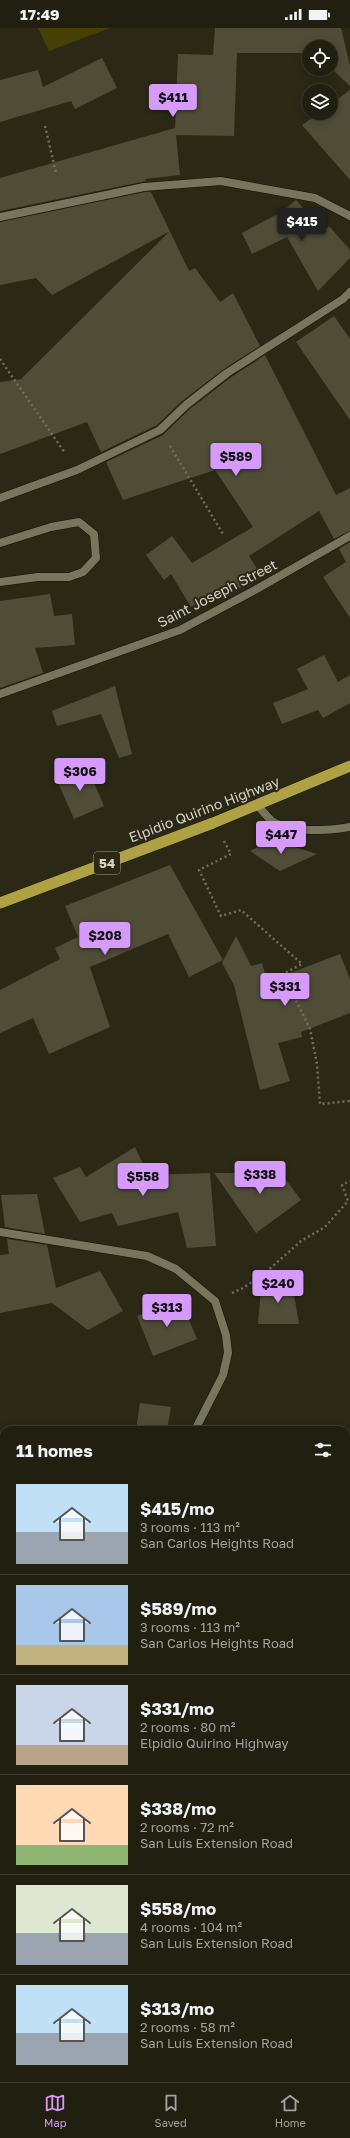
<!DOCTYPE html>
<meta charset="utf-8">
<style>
body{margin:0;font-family:"Golos Text",sans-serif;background:#282719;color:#f1f3f6;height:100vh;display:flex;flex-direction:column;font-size:15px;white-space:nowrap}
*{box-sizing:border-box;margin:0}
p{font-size:13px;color:#a2a29f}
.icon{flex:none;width:22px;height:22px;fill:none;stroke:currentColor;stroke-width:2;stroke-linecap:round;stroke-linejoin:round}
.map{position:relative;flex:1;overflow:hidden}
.drawer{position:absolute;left:0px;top:1398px;width:350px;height:656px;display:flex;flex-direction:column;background:#201f10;border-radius:12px 12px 0 0;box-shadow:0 2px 10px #0003,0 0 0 1px #3d3d30}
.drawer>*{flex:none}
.controls{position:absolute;left:302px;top:12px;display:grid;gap:8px}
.controls a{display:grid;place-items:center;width:36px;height:36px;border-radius:50%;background:#201f10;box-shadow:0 2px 10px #0003,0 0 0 1px #3d3d30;font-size:20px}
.price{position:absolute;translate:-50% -34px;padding:0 9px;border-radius:4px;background:#d69bfa;color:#111;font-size:13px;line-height:26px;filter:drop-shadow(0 1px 2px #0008)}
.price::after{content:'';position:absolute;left:50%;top:24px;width:12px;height:9px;margin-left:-6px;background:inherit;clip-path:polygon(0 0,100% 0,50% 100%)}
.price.selected{background:#222;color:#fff}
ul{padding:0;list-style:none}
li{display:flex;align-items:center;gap:12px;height:100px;padding:0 16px}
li+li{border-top:1px solid #3d3d30}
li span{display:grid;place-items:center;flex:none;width:112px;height:80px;border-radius:0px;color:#555}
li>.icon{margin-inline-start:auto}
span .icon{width:48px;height:48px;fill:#fffc;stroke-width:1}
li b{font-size:17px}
h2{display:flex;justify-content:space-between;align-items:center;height:48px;padding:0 16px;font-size:17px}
.status{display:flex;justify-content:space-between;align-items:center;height:28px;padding:0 20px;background:#201f10;direction:ltr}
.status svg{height:11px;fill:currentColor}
.dock{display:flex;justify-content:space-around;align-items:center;height:56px;border-top:1px solid #3d3d30;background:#201f10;font-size:11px;color:#a2a29f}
.dock a{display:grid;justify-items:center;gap:2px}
.dock .selected{color:#d69bfa}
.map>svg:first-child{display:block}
.green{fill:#474005}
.building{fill:#4f4d38}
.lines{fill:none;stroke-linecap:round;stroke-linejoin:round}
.minor-casing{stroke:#141102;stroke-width:9}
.tertiary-casing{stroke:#141102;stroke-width:9}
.trunk-casing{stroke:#141102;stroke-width:12}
.path{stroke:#716f5f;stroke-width:2.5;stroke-dasharray:2 3;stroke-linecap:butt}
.minor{stroke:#78755f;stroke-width:8}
.tertiary{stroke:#78755f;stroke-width:8}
.trunk{stroke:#aea244;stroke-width:11}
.labels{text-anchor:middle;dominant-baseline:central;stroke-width:4;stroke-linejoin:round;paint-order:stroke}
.shield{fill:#2b2916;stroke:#a2a092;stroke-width:1}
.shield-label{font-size:13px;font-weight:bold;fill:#d5d3c7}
.street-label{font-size:14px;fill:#d5d3c7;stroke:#2b2916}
</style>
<div class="status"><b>17:49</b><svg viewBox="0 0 49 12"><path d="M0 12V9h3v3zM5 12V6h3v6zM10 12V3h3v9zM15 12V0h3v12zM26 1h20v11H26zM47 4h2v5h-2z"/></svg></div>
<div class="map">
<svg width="350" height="2054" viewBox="0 0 350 2054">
<rect width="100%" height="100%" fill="#2b2916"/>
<path class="green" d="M 38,0 L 110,0 L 49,23 Z"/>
<path class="building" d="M 215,0 L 341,0 L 350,38 L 350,58 L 331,40 L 331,19 L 309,19 L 309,25 L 237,25 L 234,108 L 176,107 L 180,147 L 145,151 L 146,153 L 0,183 L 0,150 L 175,100 L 178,26 L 213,27 Z
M 102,30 L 117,60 L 75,81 L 71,73 L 0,94 L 0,52 L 38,42 L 43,59 Z
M 350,62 L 350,152 L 302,97 L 319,85 L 331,85 L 331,76 Z
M 145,164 L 151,164 L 189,243 L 195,240 L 220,274 L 233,265 L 260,318 L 224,341 L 182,373 L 157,397 L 101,424 L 87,394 L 0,426 L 0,354 L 21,351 L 170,203 L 52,267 L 36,250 L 0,257 L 0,194 Z
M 296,172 L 324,203 L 329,198 L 350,222 L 350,230 L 318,263 L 287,209 L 252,226 L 242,205 L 283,183 Z
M 334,288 L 350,311 L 350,392 L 296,314 Z
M 265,327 L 336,467 L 350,460 L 350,503 L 334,511 L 319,483 L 249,528 L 261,547 L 227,568 L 223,560 L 191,579 L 171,546 L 164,552 L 146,527 L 172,508 L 192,535 L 253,499 L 215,442 L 123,472 L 106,434 L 163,407 L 190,381 L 230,350 Z
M 350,514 L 350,590 L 323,549 L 346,534 L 339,521 Z
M 50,566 L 54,588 L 72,586 L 75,617 L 35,620 L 43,645 L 0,660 L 0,573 Z
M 324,627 L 338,654 L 350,647 L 350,675 L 323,690 L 318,682 L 282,696 L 273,675 L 308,661 L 297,641 Z
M 115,658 L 132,726 L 119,730 L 101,686 L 57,698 L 52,683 Z
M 87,738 L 104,778 L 74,791 L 56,750 Z
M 272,812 L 317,826 L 280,843 L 250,823 Z
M 170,837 L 223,932 L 189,949 L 168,906 L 90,939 L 110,999 L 49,1026 L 33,990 L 0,1005 L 0,962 L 60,931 L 55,920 L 78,909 L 65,878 Z
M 236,908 L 251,938 L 262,935 L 267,954 L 340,926 L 350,951 L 350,985 L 301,1004 L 302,1009 L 278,1015 L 290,1053 L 260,1062 L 234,957 L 222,935 Z
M 135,1119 L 148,1147 L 210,1145 L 216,1218 L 187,1220 L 178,1184 L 118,1198 L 112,1185 L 80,1194 L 53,1150 L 80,1139 L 86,1149 Z
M 275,1137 L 301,1172 L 256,1205 L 214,1145 L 265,1145 Z
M 37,1166 L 45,1206 L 5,1199 L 1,1167 Z
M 7,1211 L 47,1217 L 56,1260 L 100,1243 L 123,1283 L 88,1302 L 52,1275 L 0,1285 L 0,1227 L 9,1226 Z
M 291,1249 L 299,1296 L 258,1296 L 261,1261 Z
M 181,1272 L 197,1311 L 153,1328 L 137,1288 Z
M 140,1375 L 171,1379 L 167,1402 L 136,1402 Z"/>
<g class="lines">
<defs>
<path id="minor" d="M 0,189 L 144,159 L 221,153 L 315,170 L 350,188
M 0,666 L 180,602 L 255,562 L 350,508
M 257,777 C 262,782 267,789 272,793 C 290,805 330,803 350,799
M 0,1204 L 147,1228 L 176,1241 L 215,1273 L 226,1307 L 228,1325 L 223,1347 L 195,1402
M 0,1837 L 4,1832"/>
<path id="tertiary" d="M 0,470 L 77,442 L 160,402 L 186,377 L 227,345 L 343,271 L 350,264
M 0,515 L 51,499 L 79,494 L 94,506 L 96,530 L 83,544 L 69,549 L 38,549 L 0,554"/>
<path id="trunk" d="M 0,875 L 213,795 L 350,738"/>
</defs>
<use href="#minor" class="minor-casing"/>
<use href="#tertiary" class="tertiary-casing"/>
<use href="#trunk" class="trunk-casing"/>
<path class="path" d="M 45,98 L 56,145
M 0,331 L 65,425
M 170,418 L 223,506
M 224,813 L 231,826 L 199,842 L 221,888 L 241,882 L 302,936 L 283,946 L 310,1001 L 317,1036 L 320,1076 L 350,1073
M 232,1265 L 243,1260 L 265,1245 L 301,1213 L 325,1199 L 348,1173 L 342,1157 L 350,1153
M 346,1902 L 348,1905 L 350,1902"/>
<use href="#minor" class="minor"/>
<use href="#tertiary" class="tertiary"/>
<use href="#trunk" class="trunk"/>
</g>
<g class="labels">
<rect class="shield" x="94" y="824" width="26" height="22" rx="3"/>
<g class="shield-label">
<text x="107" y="835">54</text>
</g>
<g class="street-label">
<text transform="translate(217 565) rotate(-27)">Saint Joseph Street</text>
<text transform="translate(204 781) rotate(-21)">Elpidio Quirino Highway</text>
</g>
</g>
</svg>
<div class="controls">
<a><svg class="icon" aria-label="locate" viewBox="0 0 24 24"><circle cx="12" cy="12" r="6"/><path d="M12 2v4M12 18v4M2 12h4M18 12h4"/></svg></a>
<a><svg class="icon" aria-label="layers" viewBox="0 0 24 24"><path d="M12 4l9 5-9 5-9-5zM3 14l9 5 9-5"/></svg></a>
</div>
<b class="price" style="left:173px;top:90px">$411</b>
<b class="price selected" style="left:302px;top:214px">$415</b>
<b class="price" style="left:236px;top:449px">$589</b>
<b class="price" style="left:80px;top:764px">$306</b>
<b class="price" style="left:281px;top:827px">$447</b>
<b class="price" style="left:105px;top:928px">$208</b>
<b class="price" style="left:285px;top:979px">$331</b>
<b class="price" style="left:260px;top:1167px">$338</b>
<b class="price" style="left:143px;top:1169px">$558</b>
<b class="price" style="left:278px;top:1276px">$240</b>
<b class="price" style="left:167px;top:1300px">$313</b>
<section class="drawer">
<h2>11 homes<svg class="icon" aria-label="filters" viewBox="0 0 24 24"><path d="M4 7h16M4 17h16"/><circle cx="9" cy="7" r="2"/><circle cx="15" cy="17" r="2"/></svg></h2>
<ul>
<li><span style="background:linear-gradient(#bfe0f5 60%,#9aa5b1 0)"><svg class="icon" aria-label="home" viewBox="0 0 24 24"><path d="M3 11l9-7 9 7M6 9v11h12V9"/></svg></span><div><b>$415/mo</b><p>3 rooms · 113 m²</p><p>San Carlos Heights Road</p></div></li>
<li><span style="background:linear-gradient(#a9c7e8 75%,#c2b280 0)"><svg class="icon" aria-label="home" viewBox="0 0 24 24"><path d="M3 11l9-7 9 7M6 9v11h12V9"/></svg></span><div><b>$589/mo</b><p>3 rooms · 113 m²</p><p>San Carlos Heights Road</p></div></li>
<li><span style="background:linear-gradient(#c9d6e8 75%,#b9a48a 0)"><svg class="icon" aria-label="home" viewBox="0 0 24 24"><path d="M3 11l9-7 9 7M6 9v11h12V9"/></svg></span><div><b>$331/mo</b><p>2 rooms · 80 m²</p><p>Elpidio Quirino Highway</p></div></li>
<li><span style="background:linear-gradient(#ffd9b3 75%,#8fb573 0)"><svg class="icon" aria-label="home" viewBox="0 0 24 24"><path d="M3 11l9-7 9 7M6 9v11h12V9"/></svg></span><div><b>$338/mo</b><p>2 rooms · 72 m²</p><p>San Luis Extension Road</p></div></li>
<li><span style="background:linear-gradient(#dfe7d0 60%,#9aa5b1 0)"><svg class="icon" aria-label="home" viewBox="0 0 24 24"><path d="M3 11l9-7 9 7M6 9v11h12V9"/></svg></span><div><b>$558/mo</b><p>4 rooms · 104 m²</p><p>San Luis Extension Road</p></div></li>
<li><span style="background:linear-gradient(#bfe0f5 60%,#9aa5b1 0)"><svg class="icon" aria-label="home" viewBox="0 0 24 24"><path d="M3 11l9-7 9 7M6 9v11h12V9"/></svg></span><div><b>$313/mo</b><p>2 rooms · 58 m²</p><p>San Luis Extension Road</p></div></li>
</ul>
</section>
</div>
<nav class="dock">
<a class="selected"><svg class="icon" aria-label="map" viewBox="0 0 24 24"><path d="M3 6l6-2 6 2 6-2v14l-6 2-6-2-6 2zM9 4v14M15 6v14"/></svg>Map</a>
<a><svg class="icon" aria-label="saved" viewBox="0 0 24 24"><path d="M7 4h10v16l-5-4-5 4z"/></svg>Saved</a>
<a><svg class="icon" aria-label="home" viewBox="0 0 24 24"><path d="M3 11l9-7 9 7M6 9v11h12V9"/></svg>Home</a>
</nav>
